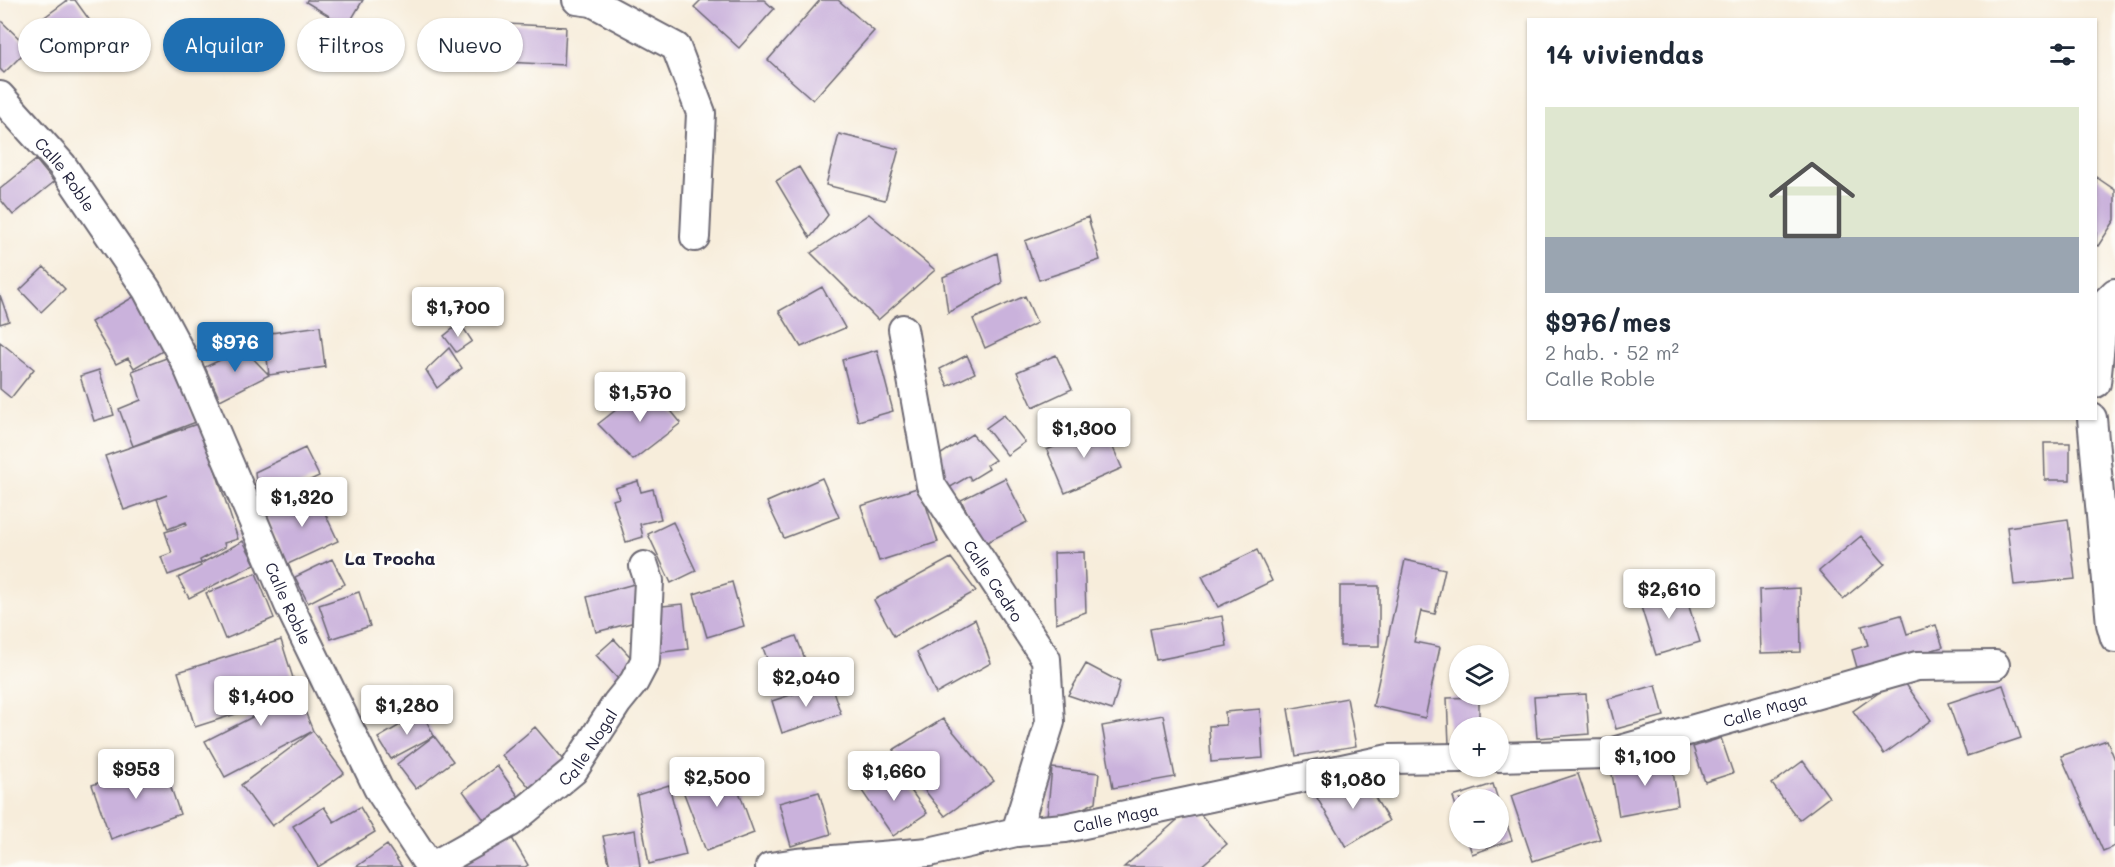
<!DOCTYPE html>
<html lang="es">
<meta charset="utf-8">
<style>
body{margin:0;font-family:Mali,sans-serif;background:#f6f6f7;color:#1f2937;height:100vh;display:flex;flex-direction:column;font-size:22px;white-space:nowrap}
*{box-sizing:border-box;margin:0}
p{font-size:20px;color:#747a83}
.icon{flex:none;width:33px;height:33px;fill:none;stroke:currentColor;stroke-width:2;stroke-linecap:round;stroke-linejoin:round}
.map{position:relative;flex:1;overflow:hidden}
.details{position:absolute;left:1527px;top:18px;width:570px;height:402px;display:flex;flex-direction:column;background:#fff;border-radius:0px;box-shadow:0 2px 4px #0004}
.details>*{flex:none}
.banner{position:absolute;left:18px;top:18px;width:570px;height:54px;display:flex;gap:12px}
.fabs{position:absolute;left:1449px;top:645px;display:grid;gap:12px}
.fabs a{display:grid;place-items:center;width:60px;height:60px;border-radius:50%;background:#fff;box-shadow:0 2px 4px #0004;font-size:30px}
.price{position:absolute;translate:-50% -51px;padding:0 14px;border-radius:6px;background:#fff;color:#222;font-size:20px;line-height:39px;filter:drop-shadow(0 2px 3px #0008)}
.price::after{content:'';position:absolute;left:50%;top:36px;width:18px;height:14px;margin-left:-9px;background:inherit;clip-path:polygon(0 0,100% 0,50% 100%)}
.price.on{background:#1f6fb2;color:#fff}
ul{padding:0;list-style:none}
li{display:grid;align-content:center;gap:12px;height:318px;padding:0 18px}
li span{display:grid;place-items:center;height:186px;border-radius:0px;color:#555}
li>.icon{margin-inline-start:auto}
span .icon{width:108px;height:108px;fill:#fffc;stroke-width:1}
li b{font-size:26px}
h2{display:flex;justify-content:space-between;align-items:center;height:72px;padding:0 18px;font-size:26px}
.tag{padding:0 21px;border-radius:27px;background:#fff;box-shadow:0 2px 4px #0004;font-size:21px;line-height:54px}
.tag.on{background:#1f6fb2;color:#fff}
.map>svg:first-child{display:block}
.building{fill:#cab2dc}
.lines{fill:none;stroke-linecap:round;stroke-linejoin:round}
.minor-casing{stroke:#6d6973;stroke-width:32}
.minor{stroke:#fff;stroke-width:28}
.labels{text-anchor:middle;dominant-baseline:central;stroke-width:6;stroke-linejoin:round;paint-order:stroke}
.street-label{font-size:16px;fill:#22223b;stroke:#fdfcf7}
.neighbourhood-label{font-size:18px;font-weight:bold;fill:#22223b;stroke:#fdfcf7}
</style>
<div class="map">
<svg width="2115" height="867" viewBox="0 0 2115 867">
<rect width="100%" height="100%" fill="#fdfcf7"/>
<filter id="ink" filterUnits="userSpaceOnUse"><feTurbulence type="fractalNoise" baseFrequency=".0167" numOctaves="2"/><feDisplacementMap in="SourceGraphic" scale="12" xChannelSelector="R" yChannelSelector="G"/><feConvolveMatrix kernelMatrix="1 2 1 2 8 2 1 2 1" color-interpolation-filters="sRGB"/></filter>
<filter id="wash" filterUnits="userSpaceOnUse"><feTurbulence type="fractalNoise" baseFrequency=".008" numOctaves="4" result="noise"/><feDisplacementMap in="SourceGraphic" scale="24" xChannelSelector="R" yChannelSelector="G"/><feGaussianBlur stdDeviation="1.35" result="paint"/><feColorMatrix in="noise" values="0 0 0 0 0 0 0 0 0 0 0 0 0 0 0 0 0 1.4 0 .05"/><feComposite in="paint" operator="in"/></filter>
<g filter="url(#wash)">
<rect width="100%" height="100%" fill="#f7eddb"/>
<g id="blocks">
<path class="building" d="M 68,0 L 75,0 L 101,36 L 60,66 L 31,27 Z
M 307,0 L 363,0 L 347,27 L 306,2 Z
M 701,0 L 764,0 L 774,9 L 739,48 L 694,7 Z
M 820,0 L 838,0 L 874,31 L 813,100 L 768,60 Z
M 0,20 L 29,48 L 4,73 L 0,69 Z
M 507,24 L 566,27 L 564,65 L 505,62 Z
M 839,134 L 899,149 L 885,200 L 826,185 Z
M 36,160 L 54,182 L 13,215 L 0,199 L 0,189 Z
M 799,167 L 828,215 L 810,238 L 776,181 Z
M 2096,177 L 2115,190 L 2115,220 L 2098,246 L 2096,245 Z
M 869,214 L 935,270 L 878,320 L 811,253 Z
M 1088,217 L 1100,260 L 1039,280 L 1025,241 Z
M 997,253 L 1002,283 L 948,313 L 943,277 Z
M 44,267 L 65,289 L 41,312 L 20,290 Z
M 822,287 L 845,328 L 801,347 L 779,311 Z
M 0,295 L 9,321 L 0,324 Z
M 135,296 L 166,349 L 134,368 L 128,358 L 116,364 L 91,322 Z
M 1025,296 L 1037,323 L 985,348 L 973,319 Z
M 460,323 L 472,341 L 456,352 L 444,336 Z
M 320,326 L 325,367 L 269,375 L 264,334 Z
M 0,342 L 34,369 L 11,398 L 0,389 Z
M 449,348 L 462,368 L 437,388 L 426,370 Z
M 244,349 L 269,375 L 220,400 L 205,367 Z
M 877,350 L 893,411 L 858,421 L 842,360 Z
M 967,355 L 975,373 L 948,386 L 940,369 Z
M 1056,355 L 1072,389 L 1033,407 L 1017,372 Z
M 169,357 L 181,388 L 184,387 L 196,422 L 133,446 L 119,409 L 141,400 L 132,371 Z
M 99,370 L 114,415 L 94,421 L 80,376 Z
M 649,384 L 681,423 L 633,460 L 598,424 Z
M 1004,415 L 1025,442 L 1007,455 L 986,428 Z
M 200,423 L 238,539 L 224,543 L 225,547 L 200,560 L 201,563 L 168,575 L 161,557 L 172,553 L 165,532 L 187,525 L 186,522 L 168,529 L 157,499 L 167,495 L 124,510 L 105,456 Z
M 1103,425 L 1122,468 L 1065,493 L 1047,450 Z
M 972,434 L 995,460 L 987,465 L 989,469 L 971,480 L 969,476 L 949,488 L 935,458 Z
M 2044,443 L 2070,443 L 2070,480 L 2045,480 Z
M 305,448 L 319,476 L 258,505 L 255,472 Z
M 822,478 L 839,517 L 784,538 L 767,502 Z
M 1005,478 L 1027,522 L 983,544 L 961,500 Z
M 638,481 L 641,492 L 653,489 L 661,519 L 640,524 L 643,537 L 626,542 L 613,500 L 619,498 L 615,488 Z
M 920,487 L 938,542 L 879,561 L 861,506 Z
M 315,492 L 338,541 L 288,564 L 265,515 Z
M 2068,519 L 2075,579 L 2014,585 L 2007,527 Z
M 673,522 L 696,571 L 671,583 L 648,534 Z
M 1861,536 L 1885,564 L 1843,599 L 1819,571 Z
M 243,541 L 255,564 L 189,598 L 178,578 L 201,566 L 200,564 Z
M 1257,550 L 1272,581 L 1218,607 L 1202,576 Z
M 1084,552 L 1086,612 L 1056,623 L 1054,553 Z
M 951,558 L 976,591 L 894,636 L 874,600 Z
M 332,559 L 345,584 L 308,603 L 295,577 Z
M 1405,560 L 1445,569 L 1435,614 L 1421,611 L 1414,642 L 1440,647 L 1425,718 L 1373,706 Z
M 256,573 L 274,618 L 225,639 L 206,593 Z
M 732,582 L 744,626 L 707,637 L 694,594 Z
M 634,584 L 643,620 L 596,632 L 587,597 Z
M 1682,584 L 1700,642 L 1656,655 L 1638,597 Z
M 1340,586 L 1379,586 L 1379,646 L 1340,646 Z
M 1800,588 L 1801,652 L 1761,653 L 1759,590 Z
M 359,592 L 370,626 L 331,639 L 319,605 Z
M 683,604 L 688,649 L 656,653 L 652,607 Z
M 1901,615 L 1907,634 L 1936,625 L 1943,647 L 1858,671 L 1852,650 L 1868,645 L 1862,626 Z
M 1222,616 L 1227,646 L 1156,660 L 1150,629 Z
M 975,619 L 991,663 L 936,694 L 917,652 Z
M 796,636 L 812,677 L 778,689 L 763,648 Z
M 614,639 L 637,664 L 619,680 L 596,655 Z
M 281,640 L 298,694 L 313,731 L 344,773 L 272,826 L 241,785 L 313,731 L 225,777 L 205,741 L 298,694 L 195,727 L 178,672 Z
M 1086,664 L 1120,682 L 1112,710 L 1068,695 Z
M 1901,677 L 1931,720 L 1884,754 L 1853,711 Z
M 830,682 L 841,714 L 782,733 L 772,701 Z
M 1656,685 L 1664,716 L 1616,729 L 1608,699 Z
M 2003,685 L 2021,738 L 1967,756 L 1948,703 Z
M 1586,694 L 1589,734 L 1537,738 L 1534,697 Z
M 1479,697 L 1479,728 L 1460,728 L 1460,743 L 1449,744 L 1447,698 Z
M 1347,698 L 1356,746 L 1296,756 L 1288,709 Z
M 1260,709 L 1263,758 L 1211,762 L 1209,726 L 1226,725 L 1225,712 Z
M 422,712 L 434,736 L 391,759 L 378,738 Z
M 1163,715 L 1175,777 L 1113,788 L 1102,726 Z
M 943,719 L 994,781 L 945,816 L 893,750 Z
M 535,727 L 568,766 L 535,794 L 502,755 Z
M 434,736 L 453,761 L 416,789 L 397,764 Z
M 1721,738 L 1733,773 L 1705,782 L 1693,747 Z
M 2107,740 L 2115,760 L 2115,846 L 2103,851 L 2061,756 Z
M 1671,758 L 1678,805 L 1619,816 L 1611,768 Z
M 162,761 L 180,814 L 111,839 L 92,785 Z
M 1803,761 L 1829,797 L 1799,820 L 1772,784 Z
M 729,764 L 754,833 L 706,851 L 680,783 Z
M 497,766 L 524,804 L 490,828 L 463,791 Z
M 895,768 L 927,813 L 893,836 L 862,791 Z
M 1052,768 L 1099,773 L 1096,802 L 1046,826 Z
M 1360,772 L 1389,821 L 1346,847 L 1317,798 Z
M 1578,774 L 1600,839 L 1533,861 L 1511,796 Z
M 1493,784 L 1498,800 L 1460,800 L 1459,816 L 1453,797 Z
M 669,785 L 686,855 L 649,864 L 637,795 Z
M 819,792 L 831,834 L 791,846 L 779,803 Z
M 1499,801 L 1512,840 L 1472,854 L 1467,838 L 1498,838 Z
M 1193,806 L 1227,844 L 1200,867 L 1124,867 Z
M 324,807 L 334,822 L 360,807 L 375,832 L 318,867 L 293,826 Z
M 506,828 L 528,865 L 525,867 L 460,867 Z
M 635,830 L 640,867 L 610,867 L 603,836 Z
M 387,845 L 402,867 L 356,867 Z"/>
</g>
</g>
<g filter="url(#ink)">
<use href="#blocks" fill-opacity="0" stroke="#6d6973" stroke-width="1.5"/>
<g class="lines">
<defs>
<g id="minor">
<path d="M 577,0 L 592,2 L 676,47 L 701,113 L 695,237"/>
<path id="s1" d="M 0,96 L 62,165 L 147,290 L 187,365 L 289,605 L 378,788 L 430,867"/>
<path id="s2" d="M 903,329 L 931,485 L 1046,659 L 1050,722 L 1016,832"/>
<path d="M 2096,383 L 2104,304 L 2115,293"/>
<path d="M 2092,418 L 2111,624 L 2115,638"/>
<path id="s3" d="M 1498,757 L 1606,754 L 1917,666 L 1995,665"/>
<path id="s4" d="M 431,867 L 511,822 L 573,771 L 617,703 L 634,682 L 645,661 L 649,581 L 644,566"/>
<path id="s5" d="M 770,867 L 797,863 L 929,852 L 1016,832 L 1065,828 L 1389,759 L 1460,758"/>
</g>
</defs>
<use href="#minor" class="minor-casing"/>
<use href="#minor" class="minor"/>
</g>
</g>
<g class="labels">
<g class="street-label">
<text stroke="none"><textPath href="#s1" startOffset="102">Calle Roble</textPath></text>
<text stroke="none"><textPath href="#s2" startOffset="273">Calle Cedro</textPath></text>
<text stroke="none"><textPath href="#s1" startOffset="588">Calle Roble</textPath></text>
<text stroke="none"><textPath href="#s3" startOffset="273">Calle Maga</textPath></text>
<text stroke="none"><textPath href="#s4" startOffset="200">Calle Nogal</textPath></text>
<text stroke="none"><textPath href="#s5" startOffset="350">Calle Maga</textPath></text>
</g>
<g class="neighbourhood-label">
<text x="390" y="558">La Trocha</text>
</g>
</g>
</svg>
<div class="fabs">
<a><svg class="icon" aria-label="layers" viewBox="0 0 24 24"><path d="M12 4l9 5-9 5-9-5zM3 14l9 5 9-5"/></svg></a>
<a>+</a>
<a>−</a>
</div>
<b class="price" style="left:458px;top:338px">$1,700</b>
<b class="price on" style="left:235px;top:373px">$976</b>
<b class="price" style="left:640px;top:423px">$1,570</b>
<b class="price" style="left:1084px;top:459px">$1,300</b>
<b class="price" style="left:302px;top:528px">$1,320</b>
<b class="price" style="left:1669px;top:620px">$2,610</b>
<b class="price" style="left:806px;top:708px">$2,040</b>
<b class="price" style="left:261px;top:727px">$1,400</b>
<b class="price" style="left:407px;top:736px">$1,280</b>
<b class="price" style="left:1645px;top:787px">$1,100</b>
<b class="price" style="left:136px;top:800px">$953</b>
<b class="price" style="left:894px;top:802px">$1,660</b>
<b class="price" style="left:717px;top:808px">$2,500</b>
<b class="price" style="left:1353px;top:810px">$1,080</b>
<div class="banner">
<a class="tag">Comprar</a>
<a class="tag on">Alquilar</a>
<a class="tag">Filtros</a>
<a class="tag">Nuevo</a>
</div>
<section class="details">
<h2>14 viviendas<svg class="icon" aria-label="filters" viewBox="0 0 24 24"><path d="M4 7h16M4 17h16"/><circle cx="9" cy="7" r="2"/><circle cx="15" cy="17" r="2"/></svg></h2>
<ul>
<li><span style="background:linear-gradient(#dfe7d0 70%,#9aa5b1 0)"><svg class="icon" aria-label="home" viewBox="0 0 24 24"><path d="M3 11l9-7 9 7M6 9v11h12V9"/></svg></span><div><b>$976/mes</b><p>2 hab. · 52 m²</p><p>Calle Roble</p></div></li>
</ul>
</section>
</div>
